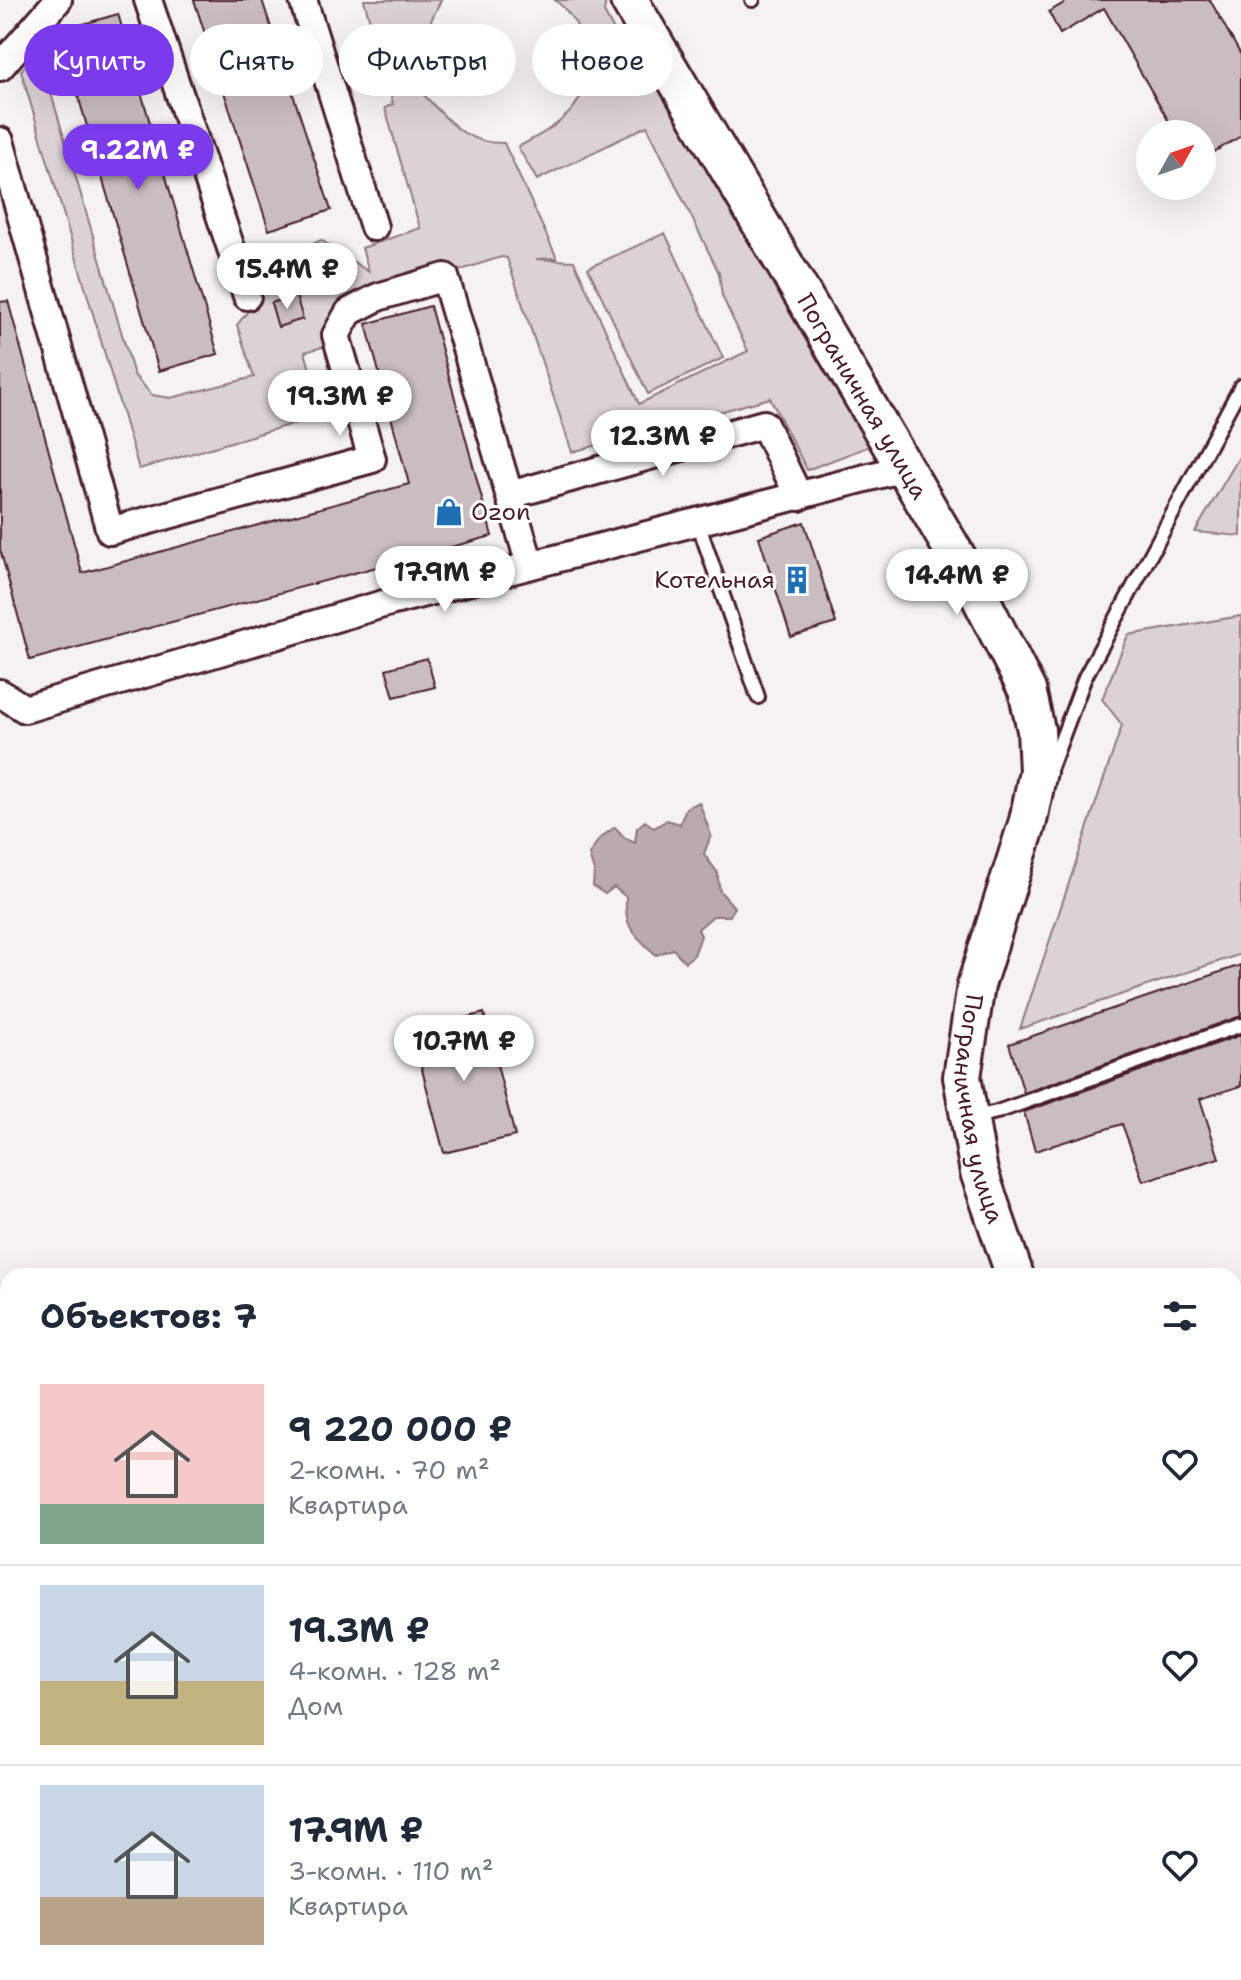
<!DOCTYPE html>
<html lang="ru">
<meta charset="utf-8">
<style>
body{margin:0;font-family:"Shantell Sans",sans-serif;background:#f2f2f3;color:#1f2937;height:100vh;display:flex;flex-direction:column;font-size:30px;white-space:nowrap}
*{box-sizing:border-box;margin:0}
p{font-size:26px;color:#747a83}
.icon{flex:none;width:44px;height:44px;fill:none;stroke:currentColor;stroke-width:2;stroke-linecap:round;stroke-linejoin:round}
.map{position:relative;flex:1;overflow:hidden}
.sheet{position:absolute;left:0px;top:1268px;width:1242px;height:712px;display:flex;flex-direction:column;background:#fff;border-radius:24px 24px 0 0;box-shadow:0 8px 32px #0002}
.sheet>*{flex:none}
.banner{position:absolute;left:24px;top:24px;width:800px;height:72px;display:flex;gap:16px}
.needle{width:52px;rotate:50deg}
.tools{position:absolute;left:1136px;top:120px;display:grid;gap:16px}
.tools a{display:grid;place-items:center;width:80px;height:80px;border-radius:50%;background:#fff;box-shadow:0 8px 32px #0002;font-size:40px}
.price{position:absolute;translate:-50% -68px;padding:0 18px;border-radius:28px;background:#fff;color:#222;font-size:26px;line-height:52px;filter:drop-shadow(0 2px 4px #0008)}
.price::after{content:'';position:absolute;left:50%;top:48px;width:24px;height:18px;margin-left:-12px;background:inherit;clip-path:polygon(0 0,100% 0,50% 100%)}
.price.current{background:#7c3aed;color:#fff}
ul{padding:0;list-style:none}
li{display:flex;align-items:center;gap:24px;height:200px;padding:0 40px}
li+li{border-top:2px solid #e0e1e3}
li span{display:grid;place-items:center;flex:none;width:224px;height:160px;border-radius:0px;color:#555}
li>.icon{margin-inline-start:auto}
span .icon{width:96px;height:96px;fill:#fffc;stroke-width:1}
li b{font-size:34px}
h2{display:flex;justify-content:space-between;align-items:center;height:96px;padding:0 40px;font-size:34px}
.chip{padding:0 28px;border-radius:36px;background:#fff;box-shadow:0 8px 32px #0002;font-size:28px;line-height:72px}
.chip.current{background:#7c3aed;color:#fff}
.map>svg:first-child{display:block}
.green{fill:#dbd2d5;stroke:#927880;stroke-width:2}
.water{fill:#baa9ae;stroke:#8d727a;stroke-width:2}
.building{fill:#cabdc1;stroke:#4a1f2b;stroke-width:2}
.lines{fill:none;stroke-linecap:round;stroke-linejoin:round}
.lane-casing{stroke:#4a1f2b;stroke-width:18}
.street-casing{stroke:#4a1f2b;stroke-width:32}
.secondary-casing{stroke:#4a1f2b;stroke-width:42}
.lane{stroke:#fff;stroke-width:12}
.street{stroke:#fff;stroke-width:26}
.secondary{stroke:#fff;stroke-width:36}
.labels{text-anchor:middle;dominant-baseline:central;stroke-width:6;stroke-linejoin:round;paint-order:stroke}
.street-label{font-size:24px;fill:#4a1f2b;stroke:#fff}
.poi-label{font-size:24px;fill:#4a1f2b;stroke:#fff;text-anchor:start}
</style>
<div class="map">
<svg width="1241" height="1980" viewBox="0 0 1241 1980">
<rect width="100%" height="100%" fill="#f4f2f2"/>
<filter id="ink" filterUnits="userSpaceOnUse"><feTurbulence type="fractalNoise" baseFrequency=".0125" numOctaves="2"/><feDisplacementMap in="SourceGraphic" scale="16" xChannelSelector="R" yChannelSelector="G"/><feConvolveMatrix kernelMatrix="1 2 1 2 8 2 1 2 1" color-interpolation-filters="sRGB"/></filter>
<g filter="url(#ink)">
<path class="green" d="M 364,0 L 441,0 L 419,45 L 422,93 C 448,119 463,144 504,143 L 557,258 L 536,259 L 574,261 L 639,404 L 748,351 L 722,296 L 719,273 L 647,126 L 537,180 L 518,147 C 537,137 561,124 574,107 C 600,73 586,24 555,0 L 606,0 L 604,12 L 618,38 L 630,41 L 683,122 L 870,446 L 807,470 L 770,398 L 572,452 L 507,258 L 501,257 L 378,297 L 326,346 L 305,352 L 323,415 L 139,469 L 21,71 L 38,49 L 134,375 L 152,395 L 171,398 L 254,377 L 237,325 L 293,254 L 321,240 L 369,272 L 362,248 L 420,228 L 385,108 L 393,104 Z
M 665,233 L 723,358 L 648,394 L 588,268 Z
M 1239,457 L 1241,458 L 1241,536 L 1195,532 Z
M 1241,616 L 1241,954 L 1020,1029 L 1122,725 L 1102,699 L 1128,635 Z"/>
<path class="water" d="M 699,802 L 711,835 L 704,854 L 717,872 L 720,891 L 734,907 L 730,916 L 713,916 L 698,929 L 701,936 L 694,955 L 685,962 L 673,949 L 656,955 C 634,934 624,929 626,897 L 614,887 L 605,894 L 593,886 L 594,871 L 589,855 L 599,839 L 615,827 L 625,838 L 635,843 L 637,828 L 645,821 L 654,828 L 667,820 L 680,824 L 686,808 Z"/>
<path class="building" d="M 194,0 L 262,0 L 331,210 L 269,230 Z
M 1069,0 L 1210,0 L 1241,55 L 1241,136 L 1202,159 L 1202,134 L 1176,134 L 1104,8 L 1060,34 L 1049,12 Z
M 118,14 L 218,354 L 159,371 L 59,31 Z
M 296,296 L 303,319 L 278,327 L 271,303 Z
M 8,301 L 82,573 L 409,484 L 366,324 L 430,306 L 492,536 L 30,660 L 0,549 L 0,302 Z
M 804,522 L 836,623 L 791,637 L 759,537 Z
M 427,658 L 435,687 L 394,697 L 386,669 Z
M 1241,965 L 1241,1016 L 1024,1093 L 1009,1044 Z
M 484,1013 L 515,1136 L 444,1153 L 412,1032 Z
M 1241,1035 L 1241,1086 L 1200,1099 L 1219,1158 L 1143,1181 L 1122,1124 L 1035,1151 L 1024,1112 Z"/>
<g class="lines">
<defs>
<path id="lane" d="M 752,0 L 753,0
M 698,523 L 758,697
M 1050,770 L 1085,677 L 1241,386
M 971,1118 L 997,1112 L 1241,1025
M 1234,1792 L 1241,1790"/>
<path id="street" d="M 148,0 L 247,296
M 303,0 L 374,227
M 0,67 L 58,0
M 0,141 L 110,531 L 372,459 L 336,335 L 349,312 L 378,297 L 445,277 L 530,565
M 510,495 L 764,424 L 799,497
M 0,693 L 25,709 L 390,602 L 904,468
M 0,1748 L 8,1773
M 71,1972 L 74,1980
M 174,1980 L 208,1972"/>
<g id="secondary">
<path id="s1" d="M 629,0 L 977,591 L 1027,690 L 1036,730 L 1038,771 L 1028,821 L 976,985 L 962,1077 L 979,1172 L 1015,1276"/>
<path d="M 1234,1872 L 1241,1892"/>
</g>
</defs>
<use href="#lane" class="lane-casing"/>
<use href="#street" class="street-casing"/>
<use href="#secondary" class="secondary-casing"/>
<use href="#lane" class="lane"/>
<use href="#street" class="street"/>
<use href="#secondary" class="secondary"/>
</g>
</g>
<defs>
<symbol id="shop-bare" viewBox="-9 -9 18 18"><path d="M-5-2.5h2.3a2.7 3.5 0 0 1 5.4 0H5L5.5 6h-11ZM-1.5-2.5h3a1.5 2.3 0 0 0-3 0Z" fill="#1f6fb2" stroke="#fff" stroke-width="2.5" paint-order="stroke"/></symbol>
<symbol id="building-bare" viewBox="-9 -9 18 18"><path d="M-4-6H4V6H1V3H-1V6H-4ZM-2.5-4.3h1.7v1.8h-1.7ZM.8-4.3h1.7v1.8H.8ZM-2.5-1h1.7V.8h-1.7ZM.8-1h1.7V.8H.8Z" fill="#1f6fb2" stroke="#fff" stroke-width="2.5" paint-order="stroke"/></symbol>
</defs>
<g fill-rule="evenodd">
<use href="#shop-bare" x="429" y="492" width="40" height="40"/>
<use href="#building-bare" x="777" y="560" width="40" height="40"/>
</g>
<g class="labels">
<g class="street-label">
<text stroke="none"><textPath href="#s1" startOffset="460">Пограничная улица</textPath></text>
<text stroke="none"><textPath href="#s1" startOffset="1228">Пограничная улица</textPath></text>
</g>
<g class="poi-label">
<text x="471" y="512">Ozon</text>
<text x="775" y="580" text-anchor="end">Котельная</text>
</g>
</g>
</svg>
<div class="tools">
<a><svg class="needle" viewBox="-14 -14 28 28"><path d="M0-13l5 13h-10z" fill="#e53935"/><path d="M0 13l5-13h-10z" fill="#747a83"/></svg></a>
</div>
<b class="price current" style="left:138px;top:192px">9.22M ₽</b>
<b class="price" style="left:287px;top:311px">15.4M ₽</b>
<b class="price" style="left:340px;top:438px">19.3M ₽</b>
<b class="price" style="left:663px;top:478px">12.3M ₽</b>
<b class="price" style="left:445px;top:614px">17.9M ₽</b>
<b class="price" style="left:957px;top:617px">14.4M ₽</b>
<b class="price" style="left:464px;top:1083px">10.7M ₽</b>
<div class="banner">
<a class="chip current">Купить</a>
<a class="chip">Снять</a>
<a class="chip">Фильтры</a>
<a class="chip">Новое</a>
</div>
<section class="sheet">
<h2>Объектов: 7<svg class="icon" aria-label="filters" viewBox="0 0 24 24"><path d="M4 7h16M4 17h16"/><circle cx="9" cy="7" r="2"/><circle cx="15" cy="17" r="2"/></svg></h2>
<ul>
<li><span style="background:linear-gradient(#f6c9c9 75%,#7fa58c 0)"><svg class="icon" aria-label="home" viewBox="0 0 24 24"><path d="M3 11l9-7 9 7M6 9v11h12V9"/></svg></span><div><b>9 220 000 ₽</b><p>2-комн. · 70 m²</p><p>Квартира</p></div><svg class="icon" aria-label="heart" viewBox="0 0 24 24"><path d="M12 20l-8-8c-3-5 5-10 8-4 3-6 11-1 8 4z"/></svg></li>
<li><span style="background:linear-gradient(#c9d6e8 60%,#c2b280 0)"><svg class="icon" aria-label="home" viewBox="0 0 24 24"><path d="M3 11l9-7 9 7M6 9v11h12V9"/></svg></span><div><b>19.3M ₽</b><p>4-комн. · 128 m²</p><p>Дом</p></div><svg class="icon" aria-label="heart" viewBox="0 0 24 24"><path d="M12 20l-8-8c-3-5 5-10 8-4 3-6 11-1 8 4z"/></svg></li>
<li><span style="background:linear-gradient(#c9d6e8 70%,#b9a48a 0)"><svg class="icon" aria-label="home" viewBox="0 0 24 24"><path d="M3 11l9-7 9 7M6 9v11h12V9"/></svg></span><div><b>17.9M ₽</b><p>3-комн. · 110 m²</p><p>Квартира</p></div><svg class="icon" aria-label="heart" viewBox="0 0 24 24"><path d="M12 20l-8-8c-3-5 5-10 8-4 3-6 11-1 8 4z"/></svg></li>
</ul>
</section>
</div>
